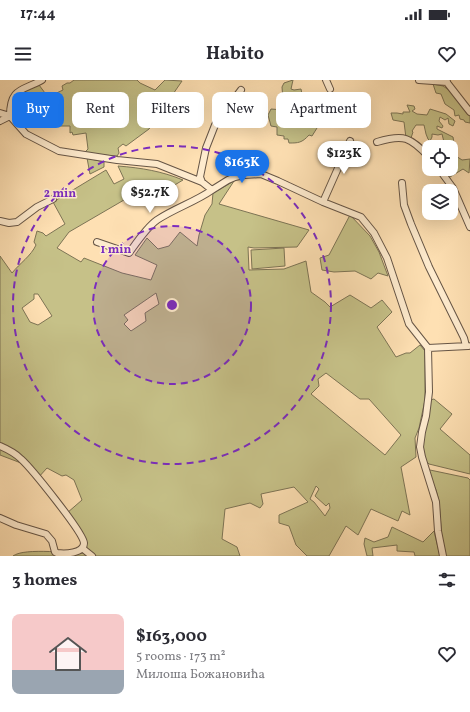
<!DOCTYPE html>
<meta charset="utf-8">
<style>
body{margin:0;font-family:Vollkorn,serif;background:#f2f2f3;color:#2b2b33;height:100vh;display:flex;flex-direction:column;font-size:15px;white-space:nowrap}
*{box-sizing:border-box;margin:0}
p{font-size:13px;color:#7c7c81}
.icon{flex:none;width:22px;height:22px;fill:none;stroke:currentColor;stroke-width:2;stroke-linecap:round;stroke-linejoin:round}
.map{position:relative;height:476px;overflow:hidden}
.panel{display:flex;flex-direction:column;background:#fff;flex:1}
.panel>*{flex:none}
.top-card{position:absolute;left:12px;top:12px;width:446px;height:36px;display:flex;gap:8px}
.tools{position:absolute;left:422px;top:60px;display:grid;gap:8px}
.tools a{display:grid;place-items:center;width:36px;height:36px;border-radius:8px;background:#fff;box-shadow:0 4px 16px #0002;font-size:20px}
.price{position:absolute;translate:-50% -34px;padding:0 9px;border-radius:14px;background:#fff;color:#222;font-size:13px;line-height:26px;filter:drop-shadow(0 1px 2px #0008)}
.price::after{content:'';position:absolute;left:50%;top:24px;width:12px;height:9px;margin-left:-6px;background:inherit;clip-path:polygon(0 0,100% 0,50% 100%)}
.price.current{background:#1a73e8;color:#fff}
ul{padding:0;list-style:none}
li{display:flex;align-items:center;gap:12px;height:100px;padding:0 12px}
li span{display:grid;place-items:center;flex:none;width:112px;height:80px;border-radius:8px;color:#555}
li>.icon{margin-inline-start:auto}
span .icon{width:48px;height:48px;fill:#fffc;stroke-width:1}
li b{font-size:17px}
h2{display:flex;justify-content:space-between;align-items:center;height:48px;padding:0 12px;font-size:17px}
.chip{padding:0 14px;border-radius:8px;background:#fff;box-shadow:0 4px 16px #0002;font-size:14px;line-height:36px}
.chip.current{background:#1a73e8;color:#fff}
.status{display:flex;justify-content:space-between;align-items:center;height:28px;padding:0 20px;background:#fff;direction:ltr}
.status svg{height:11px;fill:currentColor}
header{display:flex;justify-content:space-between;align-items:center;height:52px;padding:0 12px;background:#fff;font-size:18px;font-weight:700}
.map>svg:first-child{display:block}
.green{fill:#c6c188;stroke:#7d7455;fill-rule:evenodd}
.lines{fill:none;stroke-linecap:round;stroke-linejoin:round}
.minor-casing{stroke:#665546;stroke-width:8}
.minor{stroke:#feebce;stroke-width:6}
.ring{fill:none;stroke:#7b2cbf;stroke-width:2;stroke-dasharray:7 5}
.centre{fill:#7b2cbf;stroke:#feebce;stroke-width:2}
.ring-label{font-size:12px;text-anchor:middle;font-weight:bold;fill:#7b2cbf;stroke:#feebce;stroke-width:3;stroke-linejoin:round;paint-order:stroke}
</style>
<div class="status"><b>17:44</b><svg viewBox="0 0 49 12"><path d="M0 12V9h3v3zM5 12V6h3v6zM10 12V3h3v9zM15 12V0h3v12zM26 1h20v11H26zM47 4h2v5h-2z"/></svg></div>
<header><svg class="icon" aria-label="menu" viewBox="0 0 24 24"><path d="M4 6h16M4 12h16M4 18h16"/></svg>Habito<svg class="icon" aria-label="heart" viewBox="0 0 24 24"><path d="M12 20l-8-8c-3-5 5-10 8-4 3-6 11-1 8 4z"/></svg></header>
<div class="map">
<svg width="470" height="476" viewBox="0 0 470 476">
<rect width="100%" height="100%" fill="#fee0b3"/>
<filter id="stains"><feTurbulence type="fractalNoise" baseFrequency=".005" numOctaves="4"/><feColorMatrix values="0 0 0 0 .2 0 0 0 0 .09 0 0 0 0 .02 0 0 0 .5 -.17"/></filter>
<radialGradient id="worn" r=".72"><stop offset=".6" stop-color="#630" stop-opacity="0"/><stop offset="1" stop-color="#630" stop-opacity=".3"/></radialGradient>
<path class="green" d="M 74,0 L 137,0 L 140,3 L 155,10 L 165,0 L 182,1 L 149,49 L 126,66 L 123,64 L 118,68 L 119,73 L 117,76 L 114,76 L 84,73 L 88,69 L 86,53 L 73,55 L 72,52 L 70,53 L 70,46 L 43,46 L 36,41 L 21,39 L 14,30 L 12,25 L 20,12 L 39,5 L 48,17 L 63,10 L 62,6 L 67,3 L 70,3 Z
M 293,0 L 291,9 L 294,10 L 301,9 L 304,25 L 310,28 L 302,31 L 300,36 C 306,41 312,42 317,48 L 312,56 L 309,55 C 302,63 298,63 289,63 L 288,59 L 284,59 L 284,56 L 277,55 L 277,47 L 271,46 L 268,35 L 271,29 L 284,30 L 286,22 L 283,20 L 282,7 L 284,3 Z
M 433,4 L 443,6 L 449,10 L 470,36 L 470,43 L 465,42 L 464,40 L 460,39 L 459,35 L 455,36 L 454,30 L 445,24 L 441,14 L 436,13 Z
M 407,25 L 414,26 L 415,29 L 412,31 L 417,34 L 427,35 L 430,29 L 446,34 L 455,41 L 453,46 L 449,44 L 448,38 L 445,40 L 440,37 L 439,41 L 443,46 L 442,48 L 437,46 L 437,49 L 453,57 L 454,63 L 452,66 L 444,62 L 442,54 L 438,55 L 432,54 L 432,57 L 430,61 L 428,59 L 426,54 L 424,45 L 416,45 L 412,51 L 413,52 L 411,58 L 406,58 L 404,42 L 393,40 L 391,33 L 397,33 L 403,34 L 403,32 L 410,32 Z
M 451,74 L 453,74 L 462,80 L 470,79 L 469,93 L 463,89 L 450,97 L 445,96 L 440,89 L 451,89 Z
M 87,78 L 104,82 L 104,87 L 90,94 Z
M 118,86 C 142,88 161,91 183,100 L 163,112 L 148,106 L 69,152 L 57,168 L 81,182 L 84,178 L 122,193 L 151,200 L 157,185 L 135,175 L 147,158 L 158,169 L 169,166 L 180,152 L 197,166 L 199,155 L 205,135 L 212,124 L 213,113 L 234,101 L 219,124 L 309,150 L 297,167 L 254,168 L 248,167 L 249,190 L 284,189 L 306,181 L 311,212 L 325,222 L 330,227 L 350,215 L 371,228 L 382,220 L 392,232 L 377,247 L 396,277 L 406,273 L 410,273 L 420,265 L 425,271 L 425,320 L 419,348 L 415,358 L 416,377 L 401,387 L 410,435 L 402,431 L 398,441 L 371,429 L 358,455 L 346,446 L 329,476 L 307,476 L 296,465 L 289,446 L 279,443 L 279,435 L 308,422 L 294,407 L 261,414 L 263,424 L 260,428 L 250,423 L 225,429 L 222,459 L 237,467 L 240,476 L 13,476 C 25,467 73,474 90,473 L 67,433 L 82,420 L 74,400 L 66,395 L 62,396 L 47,388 L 37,399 L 21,383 L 0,375 L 0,176 L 12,193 C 20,183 31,176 36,165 L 34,162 L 37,151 L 43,153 L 46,156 L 65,144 L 53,122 L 106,90 L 114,104 L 124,99 ZM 156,213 L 159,224 L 145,233 L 146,241 L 131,251 L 124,244 L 128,240 L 124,235 ZM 34,214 L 38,214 L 52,236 L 38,245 L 30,242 L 22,228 L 34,219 ZM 326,293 L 360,319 L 369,319 L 401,355 L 385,375 L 311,314 L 319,306 L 318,299 ZM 316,406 L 319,409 L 315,416 L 326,426 L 329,423 L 330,428 L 325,436 L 314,422 L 310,419 Z
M 350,135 L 370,156 L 379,172 L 388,196 L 378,193 L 371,199 L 355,191 L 334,192 L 322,190 L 320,178 L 329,175 Z
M 284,168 L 285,186 L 252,189 L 251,170 Z
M 434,319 L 452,334 L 440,349 L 470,375 L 470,394 L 429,384 L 425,380 L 422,368 L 430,320 Z
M 430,390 L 468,398 L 470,400 L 470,476 L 445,476 L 443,473 L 439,421 L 436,410 L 427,392 Z
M 392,447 L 423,462 L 434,451 L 440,476 L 415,476 L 414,472 L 397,471 L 397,465 L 372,468 L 373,476 L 367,476 L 364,464 L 365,458 L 374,462 L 388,457 Z"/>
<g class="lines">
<defs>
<path id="minor" d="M 326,0 L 330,9
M 419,0 L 447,2
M 445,0 L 470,32
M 0,33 L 10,36 L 26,54 L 59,71 L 117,80 L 157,84 L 202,102 L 212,110 L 228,100 L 235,97 L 244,95 L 261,94 L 278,101 L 323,122 L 361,137 L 374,153 L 387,178 L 409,244 L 428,268
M 0,41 L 10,36 C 10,7 23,11 42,0
M 377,62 C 404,54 410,57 429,77
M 439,89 L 453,108 L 470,147
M 202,102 L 200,97 L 206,68 L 215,45 L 241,10
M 402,103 L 404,125 L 411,144 L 429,187 L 464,258 L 466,266
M 323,122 L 350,61
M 0,141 L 9,143 L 17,142 L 37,127 L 53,119
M 97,162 L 129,173 C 137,162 146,148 157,140 C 175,128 195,122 212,110
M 428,268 L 429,312 L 426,336 L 422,352 L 420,367 L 422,377 L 436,422 L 438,451 L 443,476
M 428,268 L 468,266
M 0,366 C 7,369 15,373 21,379 C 31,388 83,452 84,463 C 84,474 64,474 57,473 L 55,472 L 52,461 L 46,454 L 16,445 L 0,438
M 82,468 L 92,476"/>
</defs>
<use href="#minor" class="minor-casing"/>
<use href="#minor" class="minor"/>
</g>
<circle cx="172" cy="225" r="79" fill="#7b2cbf" fill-opacity=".12"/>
<g class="ring">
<circle cx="172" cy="225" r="79"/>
<circle cx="172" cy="225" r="159"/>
</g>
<circle cx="172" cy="225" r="6" class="centre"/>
<g class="ring-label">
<text x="60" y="117">2 min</text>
<text x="116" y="173">1 min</text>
</g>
<rect width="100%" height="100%" filter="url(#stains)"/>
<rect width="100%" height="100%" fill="url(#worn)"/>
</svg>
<div class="tools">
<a><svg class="icon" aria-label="locate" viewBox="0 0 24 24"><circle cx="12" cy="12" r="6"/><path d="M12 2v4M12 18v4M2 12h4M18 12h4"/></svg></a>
<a><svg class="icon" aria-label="layers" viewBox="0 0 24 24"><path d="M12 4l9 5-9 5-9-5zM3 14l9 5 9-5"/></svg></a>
</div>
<b class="price" style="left:344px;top:95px">$123K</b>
<b class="price current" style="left:242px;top:104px">$163K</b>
<b class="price" style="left:150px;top:134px">$52.7K</b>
<div class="top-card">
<a class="chip current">Buy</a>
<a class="chip">Rent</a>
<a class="chip">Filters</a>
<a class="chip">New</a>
<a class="chip">Apartment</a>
</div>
</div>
<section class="panel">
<h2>3 homes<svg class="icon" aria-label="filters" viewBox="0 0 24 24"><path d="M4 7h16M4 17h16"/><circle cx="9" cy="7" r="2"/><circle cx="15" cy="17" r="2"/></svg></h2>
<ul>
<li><span style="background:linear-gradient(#f6c9c9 70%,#9aa5b1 0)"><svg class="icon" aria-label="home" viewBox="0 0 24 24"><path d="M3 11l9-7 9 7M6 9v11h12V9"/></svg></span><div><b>$163,000</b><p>5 rooms · 173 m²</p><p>Милоша Божановића</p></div><svg class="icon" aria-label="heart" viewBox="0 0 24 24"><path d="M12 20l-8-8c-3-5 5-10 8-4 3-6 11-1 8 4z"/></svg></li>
</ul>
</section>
